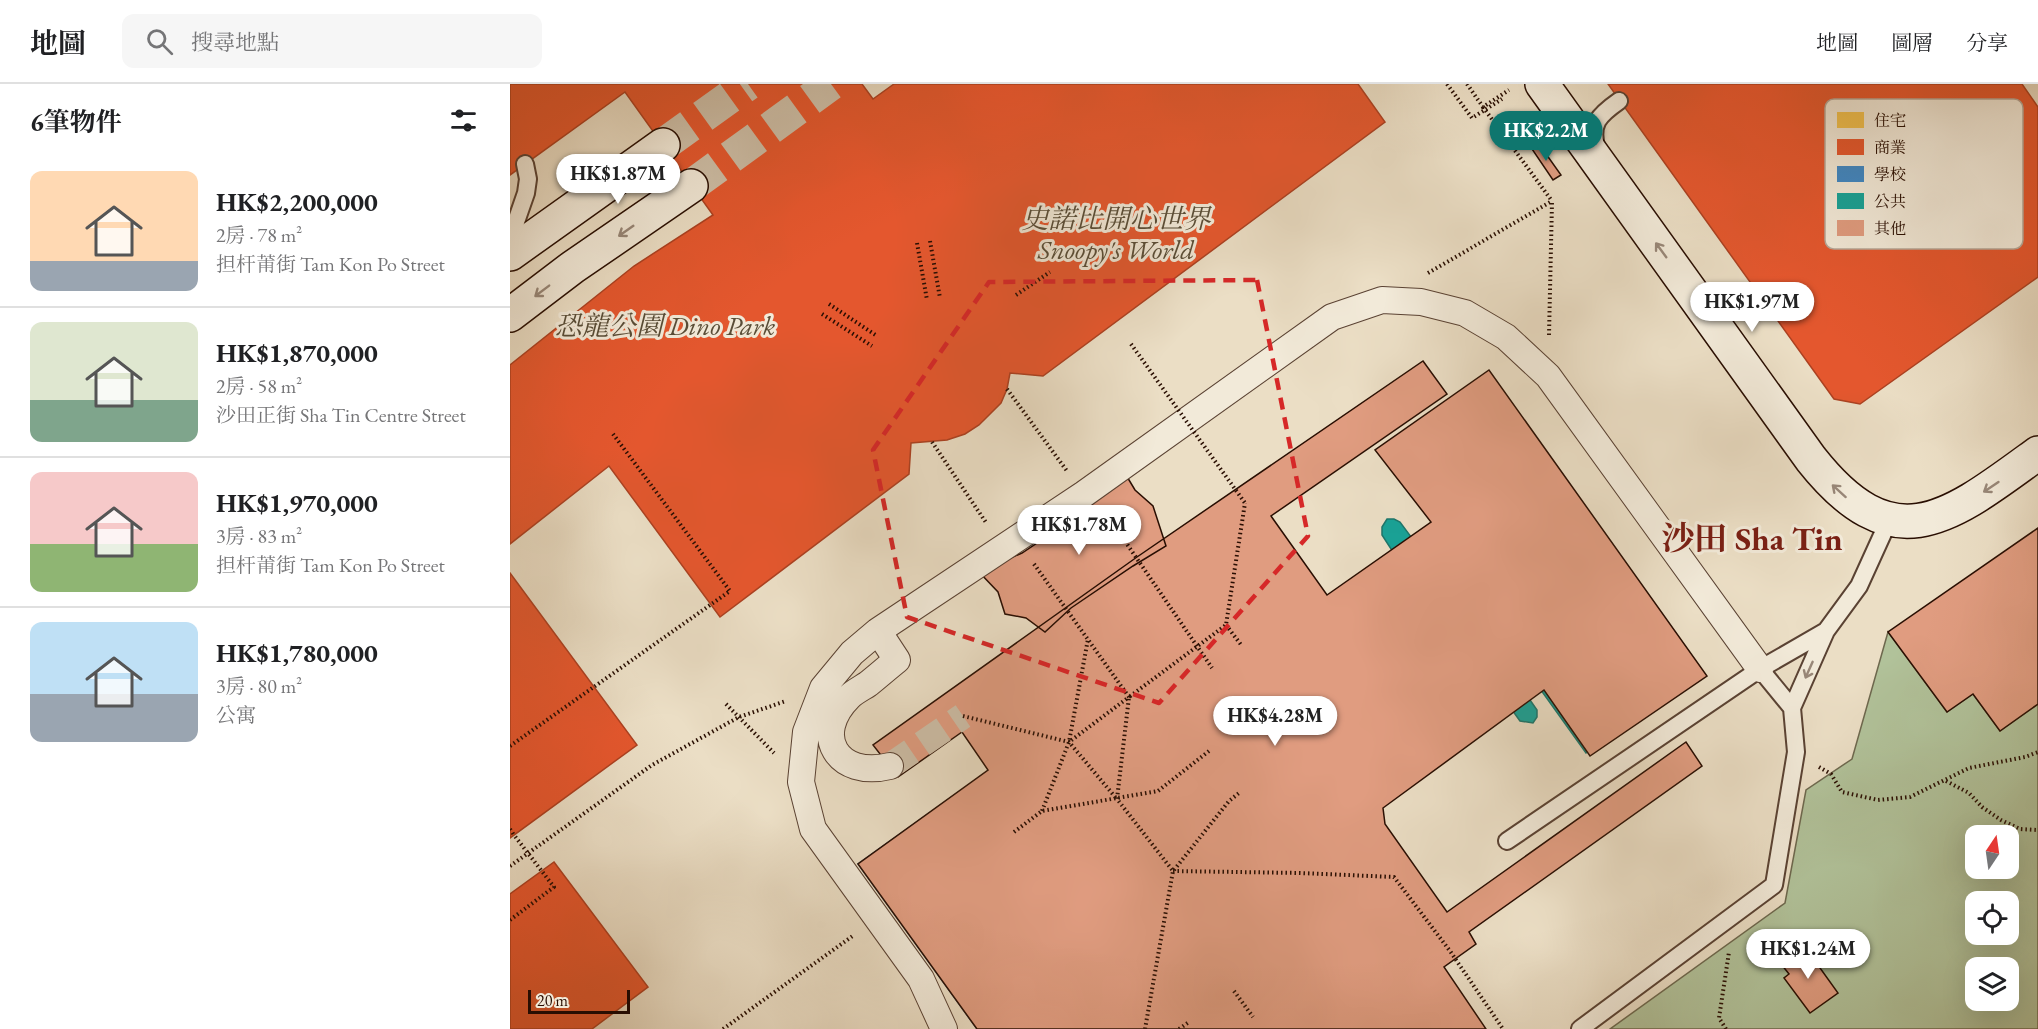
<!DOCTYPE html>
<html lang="zh-TW">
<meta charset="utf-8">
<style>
body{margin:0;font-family:"EB Garamond","Noto Serif TC",serif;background:#f6f6f6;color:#202124;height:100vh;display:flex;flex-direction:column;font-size:22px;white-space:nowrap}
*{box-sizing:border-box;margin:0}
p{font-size:20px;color:#757577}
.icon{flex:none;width:33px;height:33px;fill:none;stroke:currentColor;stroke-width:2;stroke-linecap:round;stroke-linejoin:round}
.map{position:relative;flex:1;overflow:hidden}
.sheet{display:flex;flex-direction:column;background:#fff;width:510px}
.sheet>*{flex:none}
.needle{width:39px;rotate:13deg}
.buttons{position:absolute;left:1455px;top:741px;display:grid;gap:12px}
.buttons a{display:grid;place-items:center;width:54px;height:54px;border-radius:12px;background:#fff;box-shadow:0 6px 24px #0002;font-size:30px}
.scale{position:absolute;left:18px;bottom:15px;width:102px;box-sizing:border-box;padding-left:6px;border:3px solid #290e02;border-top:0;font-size:16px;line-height:21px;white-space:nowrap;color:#290e02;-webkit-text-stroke:4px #f2ead9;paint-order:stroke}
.price{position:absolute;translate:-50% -51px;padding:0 14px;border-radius:21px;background:#fff;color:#222;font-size:20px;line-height:39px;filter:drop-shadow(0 2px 3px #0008)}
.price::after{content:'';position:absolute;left:50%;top:36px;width:18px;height:14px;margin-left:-9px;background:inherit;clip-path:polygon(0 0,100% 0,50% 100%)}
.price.current{background:#0f766e;color:#fff}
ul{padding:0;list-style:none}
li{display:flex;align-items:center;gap:18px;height:150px;padding:0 30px}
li+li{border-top:2px solid #e0e0e0}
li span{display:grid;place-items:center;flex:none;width:168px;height:120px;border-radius:12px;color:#555}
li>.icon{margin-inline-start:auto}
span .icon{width:72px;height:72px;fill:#fffc;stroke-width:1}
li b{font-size:26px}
h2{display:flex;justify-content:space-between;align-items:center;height:72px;padding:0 30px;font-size:26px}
header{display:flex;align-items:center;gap:36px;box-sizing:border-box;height:84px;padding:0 30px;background:#fff;border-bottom:2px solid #e0e0e0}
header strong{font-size:28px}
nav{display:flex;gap:33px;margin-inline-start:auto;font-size:21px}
.search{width:420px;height:54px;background:#f6f6f6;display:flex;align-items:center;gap:15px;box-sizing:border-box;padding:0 21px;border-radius:12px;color:#757577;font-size:22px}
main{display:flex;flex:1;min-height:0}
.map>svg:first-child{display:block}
.green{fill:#b1c29a;stroke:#6d684e;stroke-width:1.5;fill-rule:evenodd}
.homes{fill:#f2c14e;stroke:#b68b37;stroke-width:1.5}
.shops{fill:#e4572e;stroke:#ac4121;stroke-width:1.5}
.schools{fill:#3f88c5;stroke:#38638a;stroke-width:1.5}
.public{fill:#17a398;stroke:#1c766b;stroke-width:1.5}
.building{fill:#e09c80;stroke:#290e02;stroke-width:1.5}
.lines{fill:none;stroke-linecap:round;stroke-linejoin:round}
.pedestrian-tunnel{stroke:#cebfa8;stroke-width:26;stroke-dasharray:26 13;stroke-linecap:butt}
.secondary-tunnel{stroke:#cebfa8;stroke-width:33;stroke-dasharray:33 16;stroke-linecap:butt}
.service-casing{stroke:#5a4233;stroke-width:20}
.pedestrian-casing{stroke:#5a4233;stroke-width:28}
.secondary-casing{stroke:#290e02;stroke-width:36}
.path{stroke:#290e02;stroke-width:4;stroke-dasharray:1.5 3;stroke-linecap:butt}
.service{stroke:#f2ead9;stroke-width:16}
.pedestrian{stroke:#f2ead9;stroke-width:26}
.secondary{stroke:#f2ead9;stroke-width:33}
.path-bridge{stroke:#290e02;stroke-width:4;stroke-dasharray:1.5 3;stroke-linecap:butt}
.oneway{stroke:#988778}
.marked{fill:none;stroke:#d62828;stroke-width:4.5;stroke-dasharray:12 8;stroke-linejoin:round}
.labels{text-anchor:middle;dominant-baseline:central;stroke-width:6;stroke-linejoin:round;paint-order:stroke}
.park-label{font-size:27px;font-style:italic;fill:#594d37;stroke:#f2ead9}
.district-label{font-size:33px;font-weight:bold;fill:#7a1f14;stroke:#f2ead9}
.key{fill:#f2ead9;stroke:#b6a898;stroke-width:1.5}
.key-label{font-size:16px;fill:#290e02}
</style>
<header>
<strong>地圖</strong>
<div class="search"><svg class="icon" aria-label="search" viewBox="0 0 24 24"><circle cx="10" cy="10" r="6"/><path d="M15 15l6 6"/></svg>搜尋地點</div>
<nav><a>地圖</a><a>圖層</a><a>分享</a></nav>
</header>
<main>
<section class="sheet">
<h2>6筆物件<svg class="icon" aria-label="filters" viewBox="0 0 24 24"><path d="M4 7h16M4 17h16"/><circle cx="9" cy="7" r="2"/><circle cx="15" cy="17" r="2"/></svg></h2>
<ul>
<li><span style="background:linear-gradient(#ffd9b3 75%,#9aa5b1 0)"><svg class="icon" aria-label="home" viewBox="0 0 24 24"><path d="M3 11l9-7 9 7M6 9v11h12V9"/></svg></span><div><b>HK$2,200,000</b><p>2房 · 78 m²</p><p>担杆莆街 Tam Kon Po Street</p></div></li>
<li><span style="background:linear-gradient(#dfe7d0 65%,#7fa58c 0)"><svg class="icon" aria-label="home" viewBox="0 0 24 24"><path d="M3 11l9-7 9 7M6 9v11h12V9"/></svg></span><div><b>HK$1,870,000</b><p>2房 · 58 m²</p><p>沙田正街 Sha Tin Centre Street</p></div></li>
<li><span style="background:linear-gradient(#f6c9c9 60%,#8fb573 0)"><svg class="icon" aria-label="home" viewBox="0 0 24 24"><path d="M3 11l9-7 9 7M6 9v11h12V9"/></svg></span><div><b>HK$1,970,000</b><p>3房 · 83 m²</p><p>担杆莆街 Tam Kon Po Street</p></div></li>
<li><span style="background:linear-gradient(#bfe0f5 60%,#9aa5b1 0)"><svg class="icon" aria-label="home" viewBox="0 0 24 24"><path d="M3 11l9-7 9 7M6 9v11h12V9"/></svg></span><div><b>HK$1,780,000</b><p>3房 · 80 m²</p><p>公寓</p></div></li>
</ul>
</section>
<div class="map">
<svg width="1528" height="945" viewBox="0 0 1528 945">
<rect width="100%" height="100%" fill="#ebdec5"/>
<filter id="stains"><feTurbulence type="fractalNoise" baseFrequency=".00333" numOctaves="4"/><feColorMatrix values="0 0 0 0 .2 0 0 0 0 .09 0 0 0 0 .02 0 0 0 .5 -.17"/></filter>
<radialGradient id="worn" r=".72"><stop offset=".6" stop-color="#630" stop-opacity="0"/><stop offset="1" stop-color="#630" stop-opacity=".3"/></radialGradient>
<path class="green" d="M 1378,548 L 1437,628 L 1463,610 L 1490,647 L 1528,620 L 1528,945 L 1100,945 L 1275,819 L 1296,706 L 1342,675 ZM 1466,752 L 1498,752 L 1498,784 L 1466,784 ZM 1466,818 L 1498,818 L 1498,850 L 1466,850 ZM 1466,884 L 1498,884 L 1498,916 L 1466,916 Z"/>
<path class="homes" d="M 1153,0 L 1201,0 L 1191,7 L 1199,19 L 1225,1 L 1241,24 L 1215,43 L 1233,67 L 1212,83 L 1194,58 L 1168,76 L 1152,53 L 1178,35 L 1170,22 L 1144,41 L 1129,19 L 1154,1 Z
M 1233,67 L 1252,93 L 1278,75 L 1294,98 L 1268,116 L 1277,128 L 1302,110 L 1317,131 L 1292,149 L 1313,179 L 1292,194 L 1271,165 L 1245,184 L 1229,162 L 1256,144 L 1247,131 L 1221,150 L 1205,127 L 1231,108 L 1212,83 Z
M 1497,79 L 1509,95 L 1528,83 L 1528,112 L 1523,116 L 1528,122 L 1528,159 L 1527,158 L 1516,164 L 1528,180 L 1507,195 L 1496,180 L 1476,195 L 1461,174 L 1488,155 L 1481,145 L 1449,169 L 1434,148 L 1460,130 L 1449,115 L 1469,100 L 1481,115 L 1491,108 L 1479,92 Z
M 1434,148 L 1449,169 L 1415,193 L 1422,203 L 1449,184 L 1464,204 L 1443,218 L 1454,234 L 1433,248 L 1422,233 L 1412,240 L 1424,256 L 1406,268 L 1394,252 L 1375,266 L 1361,245 L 1379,232 L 1373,223 L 1354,237 L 1340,216 L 1359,203 L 1347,187 L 1365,174 L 1377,190 L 1387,183 L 1376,167 L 1396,153 L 1407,168 Z"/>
<path class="shops" d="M 0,0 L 352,0 L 363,15 L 384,0 L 848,0 L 875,38 L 533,292 L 500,289 L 497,305 L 491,319 L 469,341 L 455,350 L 437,356 L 401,359 L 399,390 L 210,533 L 99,382 L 0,460 L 0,281 L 124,182 L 203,131 L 115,8 L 0,91 Z
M 1098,0 L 1512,0 L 1528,23 L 1528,193 L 1350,320 L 1324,315 Z
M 0,489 L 127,661 L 0,754 Z
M 44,778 L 138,903 L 82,945 L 0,945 L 0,810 Z"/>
<path class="schools" d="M 499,672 L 658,892 L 583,945 L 467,945 L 348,780 Z"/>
<path class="public" d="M 978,290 L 1190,591 L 1076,669 L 1018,588 L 1006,596 L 1027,626 L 1027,633 L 1023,639 L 1010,637 L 990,609 L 838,714 L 851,735 L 845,748 L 835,750 L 829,746 L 816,728 L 762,766 L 751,751 L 726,769 L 719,771 L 711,767 L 710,759 L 715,751 L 737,736 L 687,663 L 662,680 L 655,681 L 648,678 L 646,669 L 650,663 L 673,647 L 657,626 L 885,471 L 872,451 L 872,443 L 877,435 L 884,435 L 890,438 L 904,457 L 926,440 L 869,366 Z
M 884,820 L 974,945 L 709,945 Z"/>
<path class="building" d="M 1029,60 L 1051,91 L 1043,96 L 1022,65 Z
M 913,277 L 937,310 L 761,432 L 817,511 L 921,438 L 865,366 L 979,286 L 1197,592 L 1080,672 L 1034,606 L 873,724 L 875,740 L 937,828 L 1176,658 L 1192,682 L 959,848 L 966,860 L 934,883 L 976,945 L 467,945 L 348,780 L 478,686 L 452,648 L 388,693 L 363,661 L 627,473 Z
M 613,386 L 625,406 L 643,422 L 656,462 L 623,482 L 561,524 L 535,548 L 516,534 L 495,530 L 488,508 L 469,488 L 512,469 L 545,447 L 581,419 Z
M 1528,444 L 1528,620 L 1490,647 L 1463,610 L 1437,628 L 1378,548 Z
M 1295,863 L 1328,909 L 1300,929 L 1274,894 L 1279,890 L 1271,880 Z"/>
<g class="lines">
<path class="pedestrian-tunnel" d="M 380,682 L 453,632"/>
<path class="secondary-tunnel" d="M 153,61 L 238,0
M 181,102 L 321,0"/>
<defs>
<path id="service" d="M 1087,66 C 1079,40 1089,31 1109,17
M 0,155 L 16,109 L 18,95 L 15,80
M 1282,624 L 1316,547 L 1349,502 L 1379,436
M 997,757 L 1250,585 L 1316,547
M 1070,945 L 1264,801 L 1286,668 L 1282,624 L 1250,585"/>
<path id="pedestrian" d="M 368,547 L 387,576 C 377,584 368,592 358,600 C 352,604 344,608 339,613 C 301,651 327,695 380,682
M 434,945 L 411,895 L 303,745 L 291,698 L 296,648 L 313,604 L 342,569 L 368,547 L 574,410 L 822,233 L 872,216 L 911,218 L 955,229 L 996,253 L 1038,292 L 1250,585"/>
<path id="secondary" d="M 1032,0 L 1301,375 C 1384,480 1439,434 1528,369
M 0,170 L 153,61
M 0,231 L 63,183 L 181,102"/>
</defs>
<use href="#service" class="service-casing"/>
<use href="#pedestrian" class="pedestrian-casing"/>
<use href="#secondary" class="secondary-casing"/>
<path class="path" d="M 937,0 L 962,34 L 992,15
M 957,0 L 973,23 L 999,6
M 420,157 L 430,214
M 407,159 L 417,216
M 918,189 L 1042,117
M 506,211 L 540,188
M 319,220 L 367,252
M 312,230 L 362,262
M 1039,251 L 1042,118
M 497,305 L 557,387
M 422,358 L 477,440
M 597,431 L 702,584
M 524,480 L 619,613 L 559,658
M 716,541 L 732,562
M 216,620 L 264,669
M 453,632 L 559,658 L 606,714
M 0,662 L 220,507 L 103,350
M 1309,683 L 1321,690 L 1332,708 L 1368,716 L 1400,713 L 1459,684 L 1515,673 L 1528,668
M 1436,697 L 1459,709 L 1472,723 L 1491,736 L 1510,745 L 1528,746
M 532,727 L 559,658 L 578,555
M 0,745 L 4,751
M 504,748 L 532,727 L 648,707 L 699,667
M 0,782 L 142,681 L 229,633 L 276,617
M 664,786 L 719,717 L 729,709
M 663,787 L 790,789 L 884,793 L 940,867 L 993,945
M 724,907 L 743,933
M 213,945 L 344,851
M 635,945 L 663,787 L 607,715 L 619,613 L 716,541 L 735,419
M 669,945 L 679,938
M 1216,945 L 1209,934 L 1219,868"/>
<use href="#service" class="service"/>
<use href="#pedestrian" class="pedestrian"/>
<use href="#secondary" class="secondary"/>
<path class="path-bridge" d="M 973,23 L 1042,117
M 621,260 L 735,419
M 0,836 L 44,803 L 4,751"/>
</g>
<defs><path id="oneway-shaft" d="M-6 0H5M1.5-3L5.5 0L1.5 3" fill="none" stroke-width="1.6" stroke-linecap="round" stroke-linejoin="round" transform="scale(1.5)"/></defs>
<g class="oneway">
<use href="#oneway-shaft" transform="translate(116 147) rotate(145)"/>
<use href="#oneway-shaft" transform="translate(1151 166) rotate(-126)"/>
<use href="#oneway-shaft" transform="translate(32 207) rotate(143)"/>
<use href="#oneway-shaft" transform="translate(1481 403) rotate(146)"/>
<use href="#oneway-shaft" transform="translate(1329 407) rotate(-138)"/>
<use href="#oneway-shaft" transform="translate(1299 586) rotate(114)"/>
</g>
<path class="marked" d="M 747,196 L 798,452 L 649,619 L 397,533 L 363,366 L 479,198 Z"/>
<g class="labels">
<g class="park-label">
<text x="606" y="134">史諾比開心世界<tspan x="606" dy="31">Snoopy's World</tspan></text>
<text x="155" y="241">恐龍公園 Dino Park</text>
</g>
<g class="district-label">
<text x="1242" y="454">沙田 Sha Tin</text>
</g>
</g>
<rect x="1315" y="15" width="198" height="150" rx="9" class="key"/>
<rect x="1327" y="28" width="27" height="16" fill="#f2c14e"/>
<rect x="1327" y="55" width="27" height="16" fill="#e4572e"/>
<rect x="1327" y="82" width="27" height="16" fill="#3f88c5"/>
<rect x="1327" y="109" width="27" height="16" fill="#17a398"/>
<rect x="1327" y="136" width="27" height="16" fill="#e09c80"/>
<g class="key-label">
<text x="1364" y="42">住宅</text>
<text x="1364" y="69">商業</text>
<text x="1364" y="96">學校</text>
<text x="1364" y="123">公共</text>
<text x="1364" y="150">其他</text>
</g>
<rect width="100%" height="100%" filter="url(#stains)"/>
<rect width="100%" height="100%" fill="url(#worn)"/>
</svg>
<div class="buttons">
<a><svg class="needle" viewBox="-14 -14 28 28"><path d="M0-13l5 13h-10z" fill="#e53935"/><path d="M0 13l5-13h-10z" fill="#757577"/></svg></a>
<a><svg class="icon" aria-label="locate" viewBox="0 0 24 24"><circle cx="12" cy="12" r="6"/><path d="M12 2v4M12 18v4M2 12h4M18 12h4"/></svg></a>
<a><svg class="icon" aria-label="layers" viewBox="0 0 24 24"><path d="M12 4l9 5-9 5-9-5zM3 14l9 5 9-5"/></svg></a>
</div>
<div class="scale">20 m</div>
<b class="price current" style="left:1036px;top:78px">HK$2.2M</b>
<b class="price" style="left:108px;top:121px">HK$1.87M</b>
<b class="price" style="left:1242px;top:249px">HK$1.97M</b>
<b class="price" style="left:569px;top:472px">HK$1.78M</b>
<b class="price" style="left:765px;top:663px">HK$4.28M</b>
<b class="price" style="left:1298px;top:896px">HK$1.24M</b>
</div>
</main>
